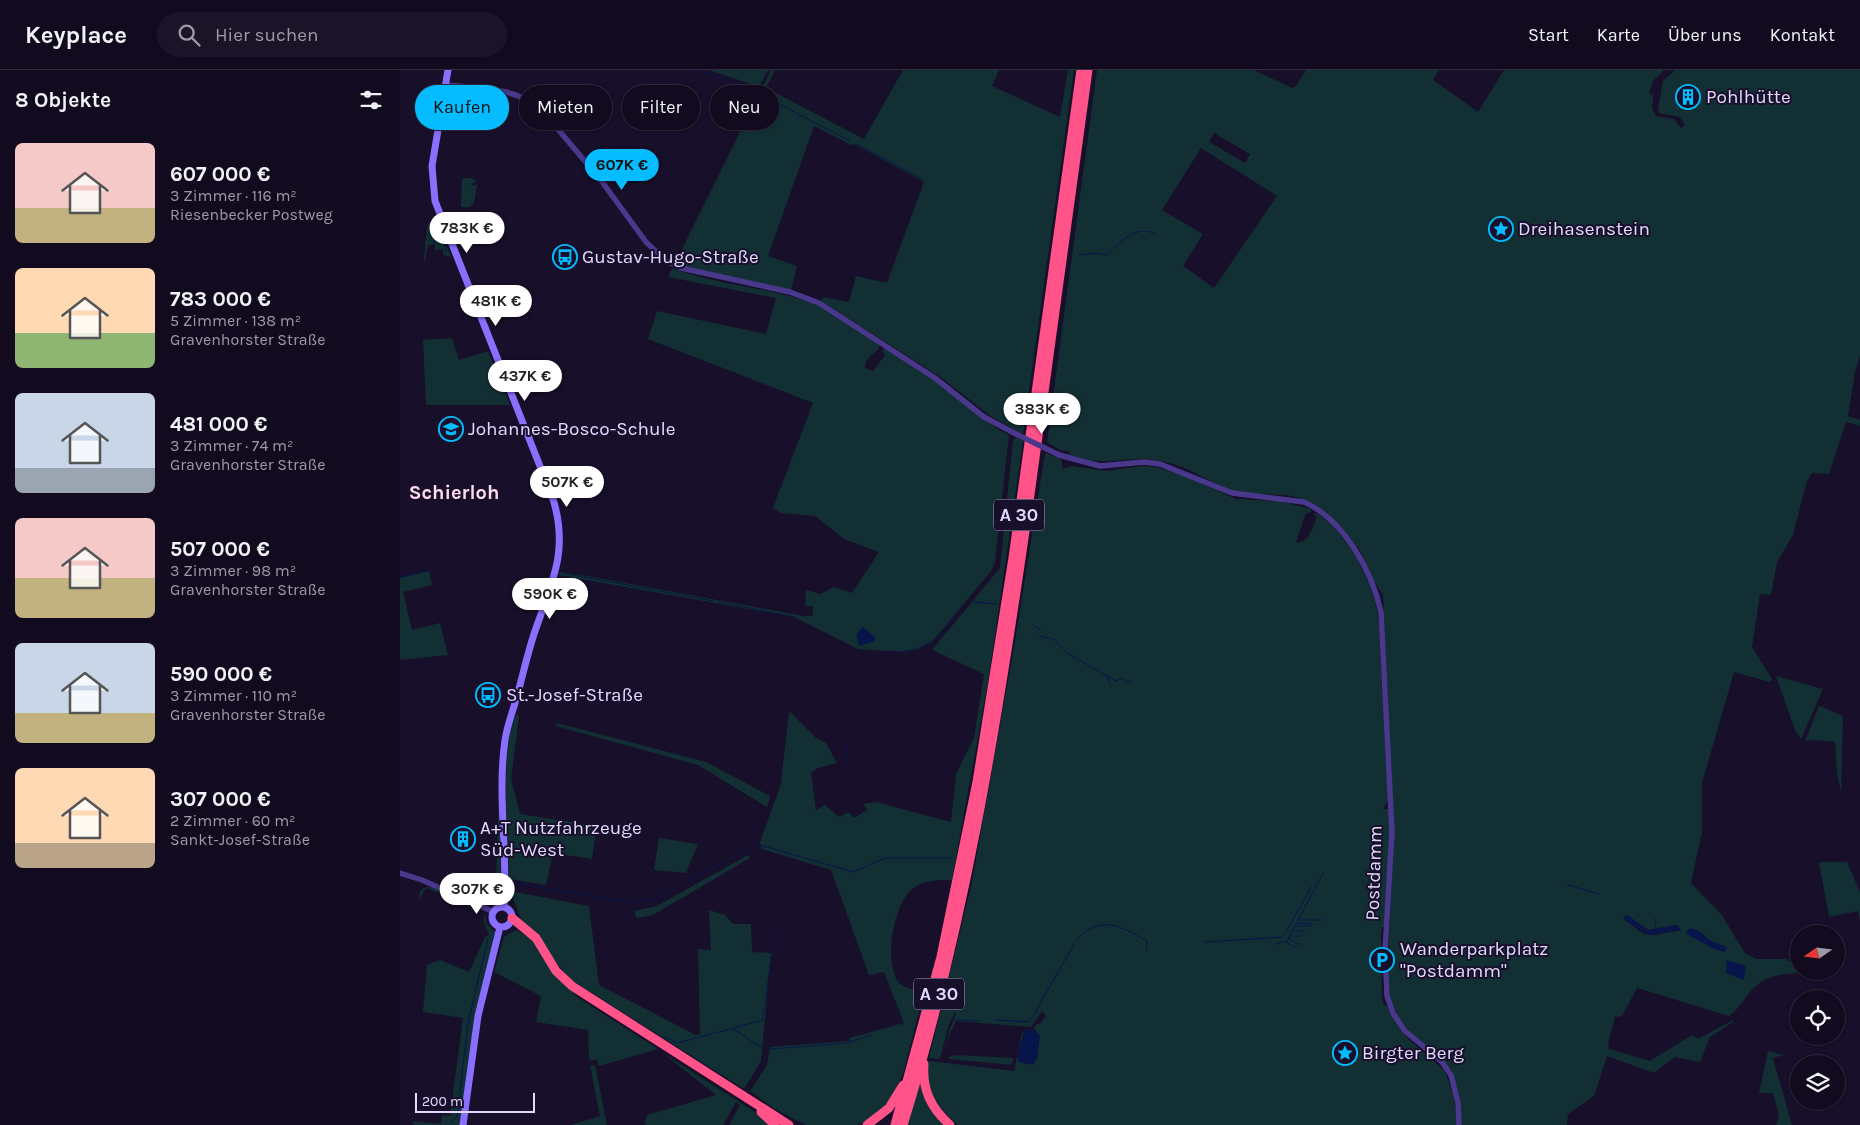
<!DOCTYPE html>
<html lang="de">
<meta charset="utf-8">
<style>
body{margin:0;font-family:Karla,sans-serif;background:#1b1429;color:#f1f3f6;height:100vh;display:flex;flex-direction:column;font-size:19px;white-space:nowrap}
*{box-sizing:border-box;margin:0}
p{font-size:16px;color:#9c9ba5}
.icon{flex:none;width:28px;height:28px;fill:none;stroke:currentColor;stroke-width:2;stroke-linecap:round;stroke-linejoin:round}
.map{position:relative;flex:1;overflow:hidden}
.side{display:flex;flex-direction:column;background:#120b20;width:400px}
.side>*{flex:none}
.hud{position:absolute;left:15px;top:15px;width:475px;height:45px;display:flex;gap:10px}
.needle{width:32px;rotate:256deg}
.fabs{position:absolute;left:1390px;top:855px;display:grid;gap:10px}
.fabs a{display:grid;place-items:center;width:55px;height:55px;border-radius:50%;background:#120b20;box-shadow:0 1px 4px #0004,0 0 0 1px #312b3e;font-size:25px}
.scale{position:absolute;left:15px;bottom:12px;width:120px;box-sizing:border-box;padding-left:5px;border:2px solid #e3d8ff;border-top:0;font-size:14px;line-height:18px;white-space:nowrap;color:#e3d8ff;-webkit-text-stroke:4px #180f2a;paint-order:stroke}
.price{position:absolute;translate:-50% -42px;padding:0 11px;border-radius:18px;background:#fff;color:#222;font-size:16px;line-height:32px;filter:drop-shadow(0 1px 2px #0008)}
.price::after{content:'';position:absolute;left:50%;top:30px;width:15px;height:11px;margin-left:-8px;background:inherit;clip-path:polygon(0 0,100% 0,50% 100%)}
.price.current{background:#04bcff;color:#111}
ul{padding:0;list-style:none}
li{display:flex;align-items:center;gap:15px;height:125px;padding:0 15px}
li span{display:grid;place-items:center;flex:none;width:140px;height:100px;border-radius:8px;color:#555}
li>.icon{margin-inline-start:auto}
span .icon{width:60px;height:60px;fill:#fffc;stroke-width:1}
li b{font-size:21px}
h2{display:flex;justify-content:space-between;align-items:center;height:60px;padding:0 15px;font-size:21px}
.chip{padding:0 18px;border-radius:22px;background:#120b20;box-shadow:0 1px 4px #0004,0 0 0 1px #312b3e;font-size:18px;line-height:45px}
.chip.current{background:#04bcff;color:#111}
header{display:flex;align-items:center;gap:30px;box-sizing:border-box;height:70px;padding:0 25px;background:#120b20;border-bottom:1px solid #312b3e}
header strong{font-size:24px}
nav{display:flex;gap:28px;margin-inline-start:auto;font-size:18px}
.search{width:350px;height:45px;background:#1b1429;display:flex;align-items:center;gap:12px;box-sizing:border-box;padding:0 18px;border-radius:28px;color:#9c9ba5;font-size:19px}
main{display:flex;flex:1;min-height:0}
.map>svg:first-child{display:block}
.green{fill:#123034;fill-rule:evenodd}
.water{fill:#08154a}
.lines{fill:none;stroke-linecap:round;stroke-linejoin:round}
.stream{stroke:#08154a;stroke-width:1}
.tertiary{stroke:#49388b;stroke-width:5.5}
.secondary{stroke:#8a6fff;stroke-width:7}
.motorway{stroke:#ff5389;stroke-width:9}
.tertiary-bridge{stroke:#49388b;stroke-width:5.5}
.labels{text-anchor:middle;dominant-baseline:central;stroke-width:4;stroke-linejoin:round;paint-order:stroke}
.shield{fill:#180f2a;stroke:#a69cbf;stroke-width:1}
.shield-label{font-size:18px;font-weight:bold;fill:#e3d8ff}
.poi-label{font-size:19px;fill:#e3d8ff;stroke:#180f2a;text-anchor:start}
.street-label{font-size:19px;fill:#e3d8ff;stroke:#180f2a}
.neighbourhood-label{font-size:20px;font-weight:bold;fill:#ffdaeb;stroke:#180f2a}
</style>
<header>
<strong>Keyplace</strong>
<div class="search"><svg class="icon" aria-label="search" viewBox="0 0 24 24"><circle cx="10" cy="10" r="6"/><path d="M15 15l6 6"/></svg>Hier suchen</div>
<nav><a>Start</a><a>Karte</a><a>Über uns</a><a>Kontakt</a></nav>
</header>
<main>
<section class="side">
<h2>8 Objekte<svg class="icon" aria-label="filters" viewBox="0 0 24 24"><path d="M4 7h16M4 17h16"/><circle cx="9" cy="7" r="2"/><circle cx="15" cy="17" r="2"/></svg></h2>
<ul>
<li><span style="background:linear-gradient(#f6c9c9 65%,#c2b280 0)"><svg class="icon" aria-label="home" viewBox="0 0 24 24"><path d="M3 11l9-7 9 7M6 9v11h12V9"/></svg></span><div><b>607 000 €</b><p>3 Zimmer · 116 m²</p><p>Riesenbecker Postweg</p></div></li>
<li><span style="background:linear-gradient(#ffd9b3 65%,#8fb573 0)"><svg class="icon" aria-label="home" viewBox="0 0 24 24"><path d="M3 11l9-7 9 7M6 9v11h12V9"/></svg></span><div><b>783 000 €</b><p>5 Zimmer · 138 m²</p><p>Gravenhorster Straße</p></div></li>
<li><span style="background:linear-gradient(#c9d6e8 75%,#9aa5b1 0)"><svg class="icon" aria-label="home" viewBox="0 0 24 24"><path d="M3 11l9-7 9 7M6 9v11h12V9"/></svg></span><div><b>481 000 €</b><p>3 Zimmer · 74 m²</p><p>Gravenhorster Straße</p></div></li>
<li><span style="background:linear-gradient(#f6c9c9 60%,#c2b280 0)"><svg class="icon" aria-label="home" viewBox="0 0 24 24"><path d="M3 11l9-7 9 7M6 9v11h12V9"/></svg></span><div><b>507 000 €</b><p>3 Zimmer · 98 m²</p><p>Gravenhorster Straße</p></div></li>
<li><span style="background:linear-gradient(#c9d6e8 70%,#c2b280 0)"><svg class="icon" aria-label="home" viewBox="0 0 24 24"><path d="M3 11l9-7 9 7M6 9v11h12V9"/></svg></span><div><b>590 000 €</b><p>3 Zimmer · 110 m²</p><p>Gravenhorster Straße</p></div></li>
<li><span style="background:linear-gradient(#ffd9b3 75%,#b9a48a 0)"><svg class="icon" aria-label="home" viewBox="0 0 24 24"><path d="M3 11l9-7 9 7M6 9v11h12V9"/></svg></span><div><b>307 000 €</b><p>2 Zimmer · 60 m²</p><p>Sankt-Josef-Straße</p></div></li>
</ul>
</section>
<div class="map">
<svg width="1460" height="1055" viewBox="0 0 1460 1055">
<rect width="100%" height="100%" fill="#180f2a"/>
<path class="green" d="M 309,0 L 368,0 L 360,15 L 357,16 Z
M 371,0 L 375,0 L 366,18 L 464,69 L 503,0 L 599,0 L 592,16 L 660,47 L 668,0 L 674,0 L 623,364 L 592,347 L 539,306 L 421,231 L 423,227 L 449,232 L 456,206 L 487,213 L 524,112 L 454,74 L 451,75 L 414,56 L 368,186 L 397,196 L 391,220 L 282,196 L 280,189 L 283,177 Z
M 697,0 L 854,0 L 892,18 L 896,16 L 906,0 L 1039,0 L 1033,10 L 1078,42 L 1104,0 L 1264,0 L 1253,11 L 1249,23 L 1253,26 L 1252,38 L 1256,46 L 1274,49 L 1281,58 L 1285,55 L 1280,47 L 1259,43 L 1258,40 L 1263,11 L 1275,0 L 1460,0 L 1460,286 L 1455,302 L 1448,346 L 1460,350 L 1460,356 L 1446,352 L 1429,404 L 1412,403 L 1406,414 L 1393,465 L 1377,492 L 1371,525 L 1360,524 L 1352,577 L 1372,609 L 1370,612 L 1334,602 L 1302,713 L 1302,762 L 1291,813 L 1321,844 L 1345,883 L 1356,889 L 1386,889 L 1399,897 L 1399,901 L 1405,901 L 1405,903 C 1388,903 1370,904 1356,916 C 1345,925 1341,938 1329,946 L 1237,918 L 1222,946 L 1215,947 L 1208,973 L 1209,979 L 1250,991 L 1292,965 L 1298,969 L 1333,950 L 1333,952 L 1310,967 L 1300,992 L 1275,987 L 1254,1003 L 1207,986 L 1194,1026 L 1168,1044 L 1167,1055 L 1062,1055 L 1059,1027 L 1052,1001 L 1046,993 L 1009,961 L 997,944 L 990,927 L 988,887 L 994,760 L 983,524 C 971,510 965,486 956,475 C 937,453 921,433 891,426 C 871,422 850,427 831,420 C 807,411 786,395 761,391 C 729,385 703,398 671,385 L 668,381 L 660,380 L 647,372 ZM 814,63 L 850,84 L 845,93 L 809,72 ZM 801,78 L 877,126 L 814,218 L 783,196 L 803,164 L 762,140 ZM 1227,845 L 1248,860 L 1277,855 L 1281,860 L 1255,865 L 1244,864 L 1223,849 Z
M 65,108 L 72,108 L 77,112 L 70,114 L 74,116 L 77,114 L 74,133 L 70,137 L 61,137 L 62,109 Z
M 36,150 L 54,194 L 51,187 L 43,185 L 43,179 L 35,180 L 35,174 L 28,175 L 23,198 L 27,157 L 29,152 Z
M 272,198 C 319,216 371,217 418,235 C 440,244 461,262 480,275 C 477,284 465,286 465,298 L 473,301 L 485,285 L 482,281 L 484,277 C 504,291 526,304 546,318 C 568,335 584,353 609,365 L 595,492 L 591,501 L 532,572 L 519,579 L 503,582 L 458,579 L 394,547 L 159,505 L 160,502 L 187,506 L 404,546 L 413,546 L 413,536 L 405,536 L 406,520 L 420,524 L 434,517 L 452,523 L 479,482 L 444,469 L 415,446 L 381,443 L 373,438 L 413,333 L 248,269 L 257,241 L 366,264 L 376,228 L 268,207 Z
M 52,268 L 59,290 L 88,281 L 110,335 L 26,335 L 23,270 Z
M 616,367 L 623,371 L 589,606 L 552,810 C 540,810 525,810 515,817 C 493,831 483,893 499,913 C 504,918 517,920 524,922 L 503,1004 L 487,1035 L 474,1047 L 458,1055 L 406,1055 L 375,1039 L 350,1021 L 367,995 L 370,977 L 450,971 L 449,968 L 504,953 L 484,902 L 469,905 L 431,800 L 362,779 L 360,772 L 381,714 L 389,641 L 416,668 L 426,673 L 437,693 L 418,698 L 411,703 L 416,740 L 425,735 L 439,747 L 449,742 L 454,748 L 467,740 L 463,734 L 476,732 L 551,752 L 556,704 L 574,668 L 584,604 L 532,580 L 600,498 L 613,371 Z
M 645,383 L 661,389 L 663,399 L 672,396 L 706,401 L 742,396 L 756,397 L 787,407 L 836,429 L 880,431 L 911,439 L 911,442 L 906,443 L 896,472 C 909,474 912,458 917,447 L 914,444 L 916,443 C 946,460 974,513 978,546 L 988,730 L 983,739 L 989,739 L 990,775 L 984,858 L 982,857 L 981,866 L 982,928 L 984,935 L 987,936 L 1006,967 L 1045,1001 L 1054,1028 L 1057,1055 L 558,1055 C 538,1037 523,1020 529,991 L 614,1001 L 622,963 L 626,959 L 623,964 L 617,989 L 636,961 L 634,959 L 636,954 L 640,954 L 646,946 L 642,941 L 631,957 L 556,951 L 550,963 L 545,982 L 550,958 L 556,944 L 555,942 L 549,954 L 541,985 L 539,989 L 529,988 L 571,817 L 614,578 Z
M 29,501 L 32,515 L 3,522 L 12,560 L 40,553 L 48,585 L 0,590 L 0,508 Z
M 1376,606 L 1423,619 L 1401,669 L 1395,660 Z
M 1419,636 L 1443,646 L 1441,722 L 1437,702 L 1435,672 L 1415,670 L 1405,671 Z
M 117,644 L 119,646 L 111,709 L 120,744 L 197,756 L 192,789 L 153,783 L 146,815 L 110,809 L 109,806 C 109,765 98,678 117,644 Z
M 157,653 L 306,692 L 370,726 L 367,737 L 298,695 L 156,656 Z
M 99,721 L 101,816 L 96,816 Z
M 259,768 L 298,774 L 286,803 L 254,800 Z
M 348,785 L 350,788 L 253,845 L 237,848 L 234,841 L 257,836 Z
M 1419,792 L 1447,792 L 1460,822 L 1460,852 L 1458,841 L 1429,847 Z
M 76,815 L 78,818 L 93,821 L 94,818 L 101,817 L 98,829 L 90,833 L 74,826 L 74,820 L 79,819 L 75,818 Z
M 26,817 C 41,816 70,838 85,845 L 86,853 L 96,863 L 61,1055 L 14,1055 L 13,1051 L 41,1054 L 42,1045 L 50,1046 L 63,948 L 23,942 L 27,895 L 40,890 L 69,902 L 85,867 L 89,865 L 84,853 L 84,845 L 55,829 L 26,818 L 18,831 L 20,821 Z
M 110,821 L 189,836 L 199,915 L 296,965 L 300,964 L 298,879 L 311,880 L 309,840 L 325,845 L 333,854 L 351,854 L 352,882 L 371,883 L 361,991 L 344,1019 L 170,909 L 122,852 Z
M 116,860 L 133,870 L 177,927 L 258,979 L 199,996 L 197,989 L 189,991 L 188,960 L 136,952 L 141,926 L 94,902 L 104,867 Z
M 1368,981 L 1384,985 L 1373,988 L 1392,1055 L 1376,1055 L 1379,1046 L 1373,1023 L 1359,1023 Z
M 263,983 L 358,1044 L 369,1055 L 329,1055 L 340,1035 L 336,1032 L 323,1055 L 246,1055 L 244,1053 L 247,1045 L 316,1025 Z
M 556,985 L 613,988 L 612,995 L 549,989 L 548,987 Z
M 195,995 L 207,1055 L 171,1055 L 200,1046 L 190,996 Z
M 520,1013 L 522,1014 L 547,1055 L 507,1055 Z"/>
<path class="water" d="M 463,557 L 475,567 L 475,571 L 459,576 L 456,564 Z
M 1227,845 L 1248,860 L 1277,855 L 1281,860 L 1249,865 L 1223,849 Z
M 1290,858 L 1301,862 L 1309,870 L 1327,877 L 1325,882 L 1314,879 L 1287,864 L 1286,862 Z
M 1327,890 L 1346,896 L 1344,910 L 1326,903 Z
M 626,959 L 636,961 L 640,966 L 637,988 L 633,995 L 618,992 L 619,977 Z"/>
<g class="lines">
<path class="stream" d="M 298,0 L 350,17 L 356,21
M 362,25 L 450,71
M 456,74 L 522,109
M 33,172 L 44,171 L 46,182
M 679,185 L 695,183 L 706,185 C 721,172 735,154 756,164
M 157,430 L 167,460
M 163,503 L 313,531
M 0,507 L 26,501
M 319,532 L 395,547
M 573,532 L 596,534
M 633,555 L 640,560
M 640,566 L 654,569 L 667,583 L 716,611 L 721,608 L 728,612 L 731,611
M 486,581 C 532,585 540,563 566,532
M 706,604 L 711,616
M 443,703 L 448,671
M 360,775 L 453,802 L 485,788 L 552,788
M 328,790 L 353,773
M 287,812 L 322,793
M 114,813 L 188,825
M 1168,815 L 1199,824
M 195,826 C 237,833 242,837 282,815
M 1254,848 L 1256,859
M 899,850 L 921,850
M 897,853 L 913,854
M 896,856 L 912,856
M 895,861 L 904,861
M 890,866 L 902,866
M 889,868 L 900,876
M 676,870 C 700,844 721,856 747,871 L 746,881
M 805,872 L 883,867 L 912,816
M 886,872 L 896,878
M 875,874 L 887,871 L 923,803
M 365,935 L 375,856
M 554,950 L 579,951
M 596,950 L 628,952 L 632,948 L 674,874
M 501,956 L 503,955
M 332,959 C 344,963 351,974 363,977
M 264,967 L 278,973 L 363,950 L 364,939
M 370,979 L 448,973 L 471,965
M 50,1054 L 57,1046 L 68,953 L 88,869"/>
<path class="tertiary" d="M 45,15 C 78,18 113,17 140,38 L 200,109 L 246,172 L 265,190 L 281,198 L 390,222 L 419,233 L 535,308 L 584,347 L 616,364
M 659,385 L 700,396 L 744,392 L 760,394 L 832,423 L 904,432 C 944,450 972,501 981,542 L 992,762 L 985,881 L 987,926 L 993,943 L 1005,961 L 1042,992 L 1051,1005 L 1058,1033 L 1059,1055
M 0,803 L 22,810 L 94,842"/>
<path class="secondary" d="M 48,0 L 32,96 L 35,131 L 153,429 C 169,481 152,512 135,561 C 128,582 123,604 117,626 C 113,641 107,656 105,670 C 97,725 108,782 104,837
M92 847a10 10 0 1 1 20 0a10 10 0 1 1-20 0Z
M 63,1055 L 78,946 L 100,857"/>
<path class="motorway" d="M 112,848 L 136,868 L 156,901 L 172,916 L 389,1055
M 524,994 C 522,1020 531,1038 550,1055
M 361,1042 L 375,1055
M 467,1055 L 489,1038 L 503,1015
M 495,1055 L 541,887 L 577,712 L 613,488 L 681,0
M 503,1055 C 564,859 597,656 626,454 C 647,303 667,151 688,0"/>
<path class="tertiary-bridge" d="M 616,364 L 659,385"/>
</g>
<defs>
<symbol id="building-ring" viewBox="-11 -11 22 22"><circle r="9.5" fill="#180f2a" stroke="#04bcff" stroke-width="1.5"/><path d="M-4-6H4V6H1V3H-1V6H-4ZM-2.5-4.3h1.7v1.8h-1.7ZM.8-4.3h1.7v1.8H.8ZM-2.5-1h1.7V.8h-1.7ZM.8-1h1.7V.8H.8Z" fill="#04bcff"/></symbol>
<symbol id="sight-ring" viewBox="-11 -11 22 22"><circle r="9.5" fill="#180f2a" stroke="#04bcff" stroke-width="1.5"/><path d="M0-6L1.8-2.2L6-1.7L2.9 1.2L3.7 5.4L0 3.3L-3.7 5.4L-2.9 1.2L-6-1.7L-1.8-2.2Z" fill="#04bcff"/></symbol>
<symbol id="bus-ring" viewBox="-11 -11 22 22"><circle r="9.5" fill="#180f2a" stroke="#04bcff" stroke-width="1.5"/><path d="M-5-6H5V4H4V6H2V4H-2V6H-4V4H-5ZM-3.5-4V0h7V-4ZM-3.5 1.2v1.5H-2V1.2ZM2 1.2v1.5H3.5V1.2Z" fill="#04bcff"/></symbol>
<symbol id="school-ring" viewBox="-11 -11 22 22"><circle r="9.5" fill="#180f2a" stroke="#04bcff" stroke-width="1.5"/><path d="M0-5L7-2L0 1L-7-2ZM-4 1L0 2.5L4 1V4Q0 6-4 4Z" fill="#04bcff"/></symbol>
<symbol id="parking-ring" viewBox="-11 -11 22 22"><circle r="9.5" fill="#180f2a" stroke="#04bcff" stroke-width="1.5"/><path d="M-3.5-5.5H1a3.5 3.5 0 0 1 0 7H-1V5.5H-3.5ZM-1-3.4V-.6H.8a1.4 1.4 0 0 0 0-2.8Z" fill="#04bcff"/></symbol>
</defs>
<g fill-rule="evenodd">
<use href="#building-ring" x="1274" y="13" width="28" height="28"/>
<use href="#sight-ring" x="1087" y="145" width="28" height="28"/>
<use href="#bus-ring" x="151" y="173" width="28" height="28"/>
<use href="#school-ring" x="37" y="345" width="28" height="28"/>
<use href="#bus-ring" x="74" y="611" width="28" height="28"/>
<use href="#building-ring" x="49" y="755" width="28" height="28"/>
<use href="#parking-ring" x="968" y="876" width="28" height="28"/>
<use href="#sight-ring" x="931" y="969" width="28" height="28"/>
</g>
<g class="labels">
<g class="shield">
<rect x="594" y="429.5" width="50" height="31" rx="4"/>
<rect x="514" y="908.5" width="50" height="31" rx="4"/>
</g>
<g class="shield-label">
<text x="619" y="445">A 30</text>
<text x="539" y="924">A 30</text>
</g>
<g class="poi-label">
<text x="1306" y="27">Pohlhütte</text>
<text x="1118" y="159">Dreihasenstein</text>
<text x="182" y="187">Gustav-Hugo-Straße</text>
<text x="68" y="359">Johannes-Bosco-Schule</text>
<text x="106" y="625">St.-Josef-Straße</text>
<text x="80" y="758">A+T Nutzfahrzeuge<tspan x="80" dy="22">Süd-West</tspan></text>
<text x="1000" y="879">Wanderparkplatz<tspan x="1000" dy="22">"Postdamm"</tspan></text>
<text x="962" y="983">Birgter Berg</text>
</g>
<g class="street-label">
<text transform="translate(974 803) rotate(-88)">Postdamm</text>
</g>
<g class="neighbourhood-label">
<text x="54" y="422">Schierloh</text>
</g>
</g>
</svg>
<div class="fabs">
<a><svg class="needle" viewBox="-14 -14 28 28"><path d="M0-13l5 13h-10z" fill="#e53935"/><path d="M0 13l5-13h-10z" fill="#9c9ba5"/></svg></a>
<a><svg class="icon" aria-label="locate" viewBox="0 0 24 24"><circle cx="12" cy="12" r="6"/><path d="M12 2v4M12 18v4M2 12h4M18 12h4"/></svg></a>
<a><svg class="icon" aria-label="layers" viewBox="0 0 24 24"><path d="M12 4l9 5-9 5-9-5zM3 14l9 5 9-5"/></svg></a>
</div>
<div class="scale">200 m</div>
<b class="price current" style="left:222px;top:121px">607K €</b>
<b class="price" style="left:67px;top:184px">783K €</b>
<b class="price" style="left:96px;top:257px">481K €</b>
<b class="price" style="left:125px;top:332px">437K €</b>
<b class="price" style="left:642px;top:365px">383K €</b>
<b class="price" style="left:167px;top:438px">507K €</b>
<b class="price" style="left:150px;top:550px">590K €</b>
<b class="price" style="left:77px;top:845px">307K €</b>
<div class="hud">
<a class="chip current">Kaufen</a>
<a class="chip">Mieten</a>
<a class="chip">Filter</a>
<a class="chip">Neu</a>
</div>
</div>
</main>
